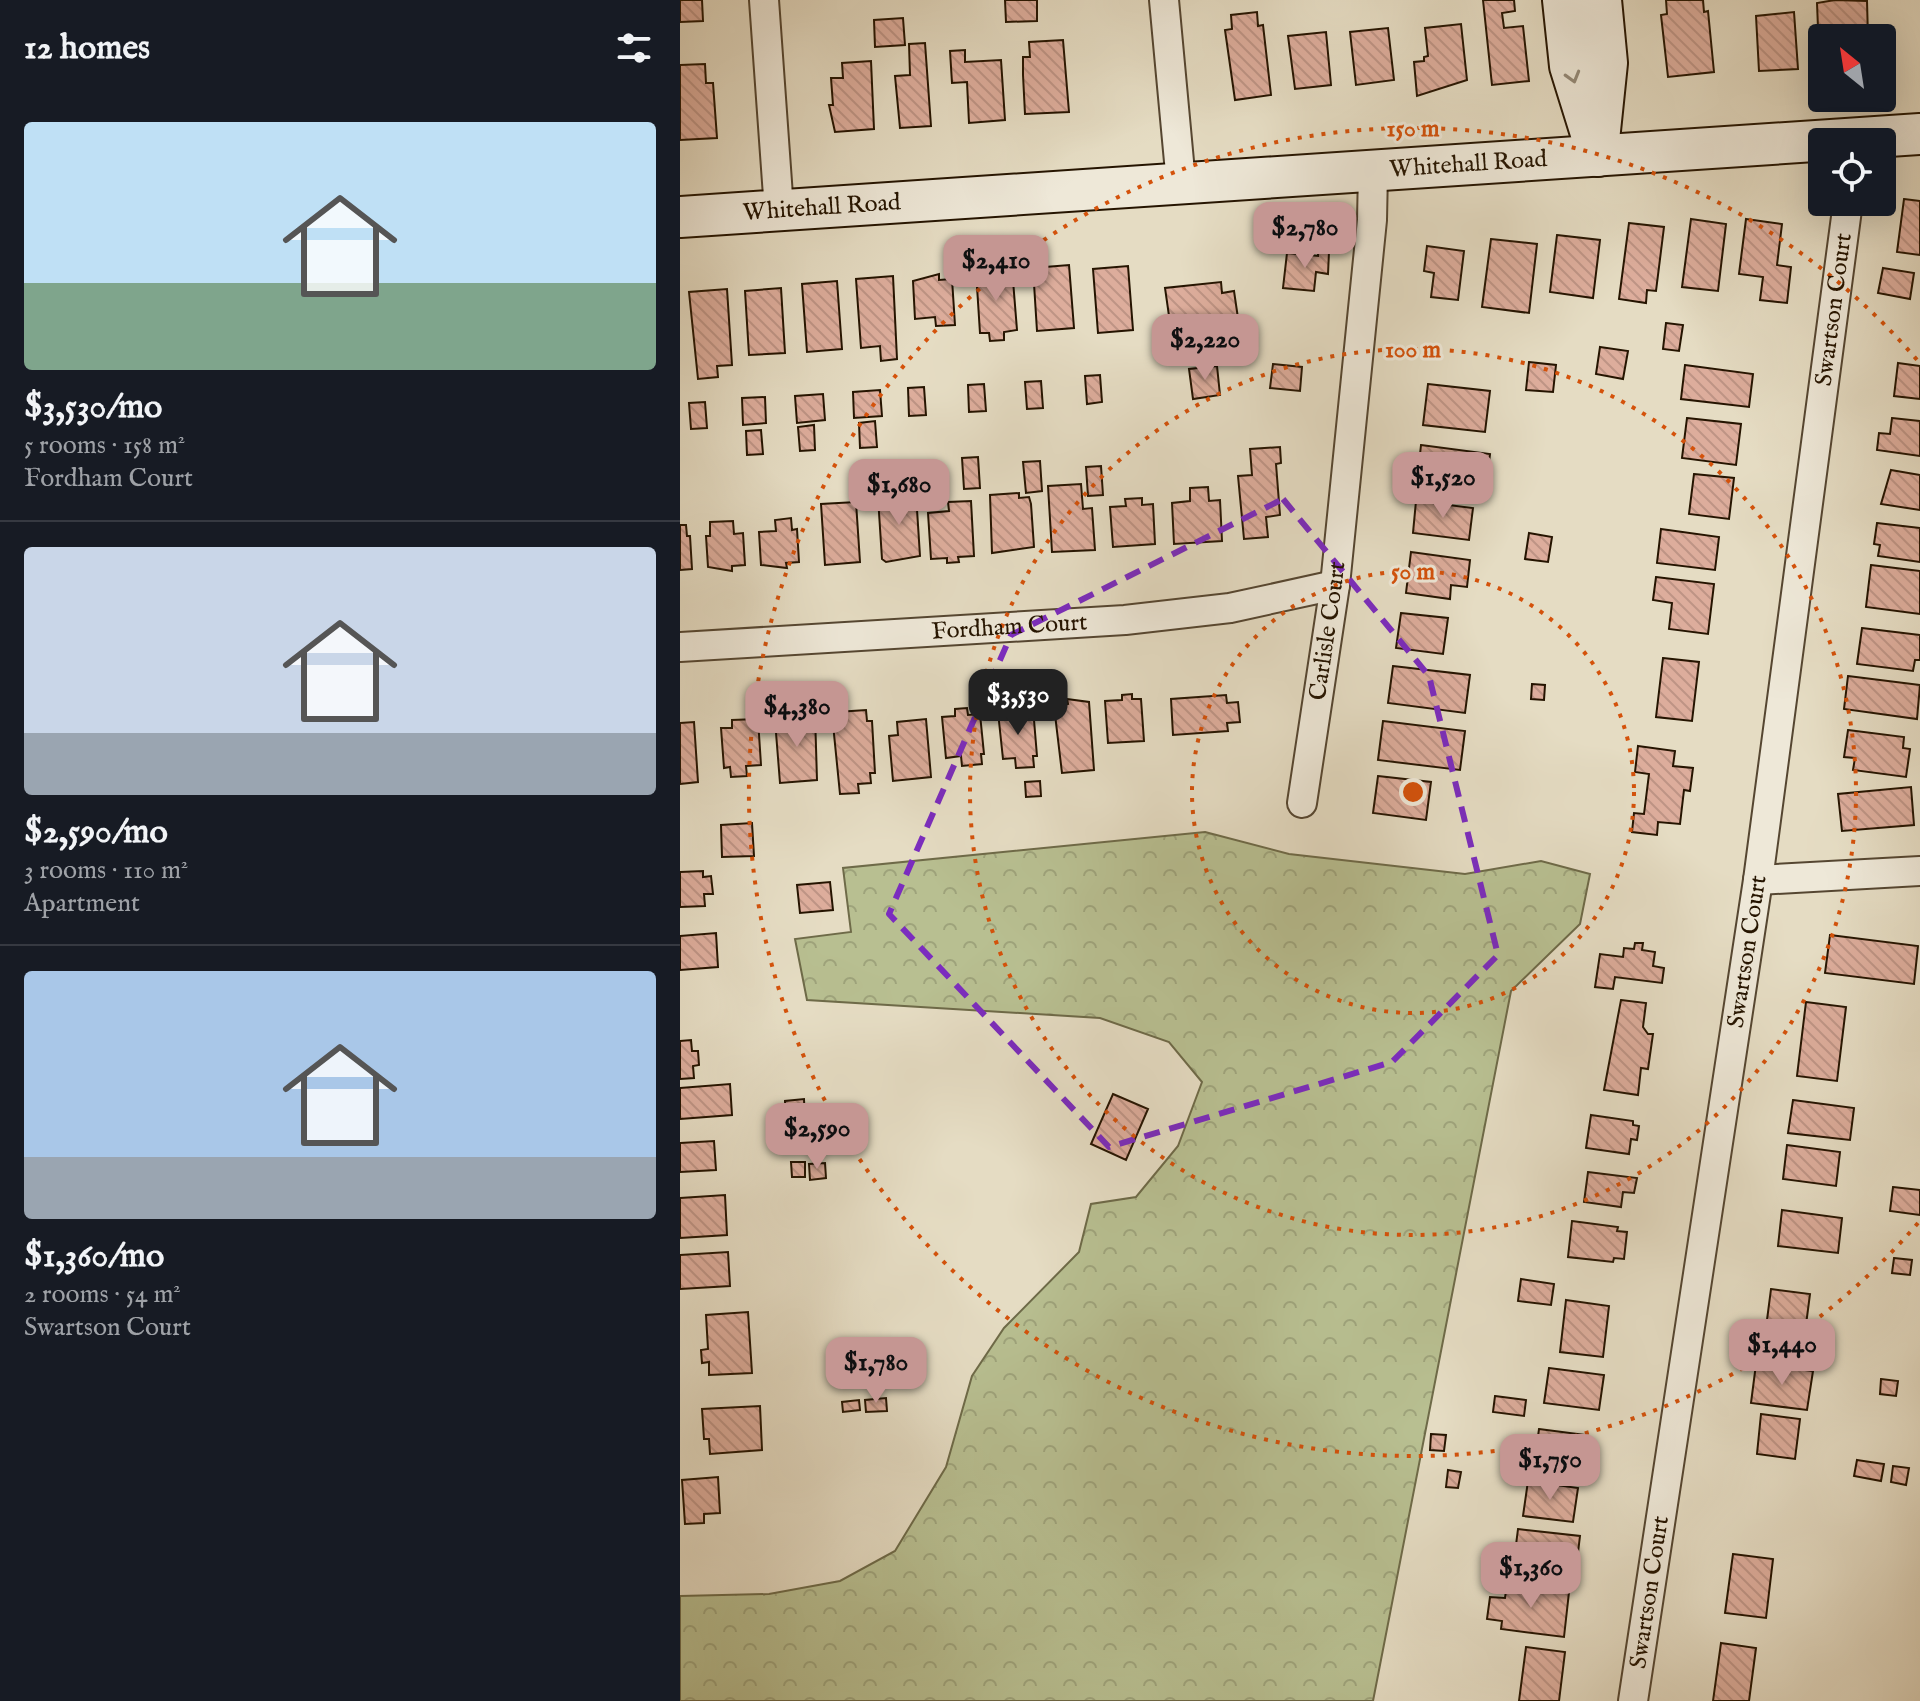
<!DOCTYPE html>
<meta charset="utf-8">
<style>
body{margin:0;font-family:"IM FELL English",serif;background:#242831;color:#f1f3f6;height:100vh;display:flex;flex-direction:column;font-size:30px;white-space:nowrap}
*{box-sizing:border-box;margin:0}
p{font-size:26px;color:#9ea1a6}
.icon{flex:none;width:44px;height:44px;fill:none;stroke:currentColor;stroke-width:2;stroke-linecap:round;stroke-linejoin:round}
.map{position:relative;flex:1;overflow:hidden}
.side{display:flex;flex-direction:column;background:#171b24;width:680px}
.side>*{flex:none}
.needle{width:52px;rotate:330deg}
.fabs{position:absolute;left:1128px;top:24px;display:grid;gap:16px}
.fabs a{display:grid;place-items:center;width:88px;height:88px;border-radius:8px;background:#171b24;box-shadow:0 8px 32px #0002;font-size:40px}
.price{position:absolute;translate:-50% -68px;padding:0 18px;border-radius:16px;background:#c59692;color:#111;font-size:26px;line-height:52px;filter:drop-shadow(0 2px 4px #0008)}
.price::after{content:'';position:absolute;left:50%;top:48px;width:24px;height:18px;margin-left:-12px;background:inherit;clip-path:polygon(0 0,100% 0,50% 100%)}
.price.current{background:#222;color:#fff}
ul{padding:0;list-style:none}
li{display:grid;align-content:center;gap:16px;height:424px;padding:0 24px}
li+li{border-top:2px solid #363941}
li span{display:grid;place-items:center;height:248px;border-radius:8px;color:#555}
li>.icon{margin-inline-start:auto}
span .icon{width:144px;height:144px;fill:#fffc;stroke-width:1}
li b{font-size:34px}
h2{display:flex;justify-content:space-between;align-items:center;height:96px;padding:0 24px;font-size:34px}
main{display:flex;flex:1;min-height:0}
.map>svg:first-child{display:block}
.forest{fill:url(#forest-crowns);stroke:#6e6a48;stroke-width:2}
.building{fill:url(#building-back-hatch);stroke:#251400;stroke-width:2}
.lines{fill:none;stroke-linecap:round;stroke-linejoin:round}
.street-casing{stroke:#554631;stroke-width:32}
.secondary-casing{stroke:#251400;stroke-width:44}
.street{stroke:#eee8d8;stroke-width:28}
.secondary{stroke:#eee8d8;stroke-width:40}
.oneway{stroke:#948977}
.marked{fill:none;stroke:#7b2cbf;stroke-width:6;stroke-dasharray:16 10;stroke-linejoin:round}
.ring{fill:none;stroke:#d4520b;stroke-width:4;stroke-dasharray:4 8}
.labels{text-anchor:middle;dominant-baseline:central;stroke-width:6;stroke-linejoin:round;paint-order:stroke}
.street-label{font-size:24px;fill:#251400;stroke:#eee8d8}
.centre{fill:#d4520b;stroke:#eee8d8;stroke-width:4}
.ring-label{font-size:24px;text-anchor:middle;font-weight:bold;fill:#d4520b;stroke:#eee8d8;stroke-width:6;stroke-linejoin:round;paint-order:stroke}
</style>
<main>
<section class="side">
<h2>12 homes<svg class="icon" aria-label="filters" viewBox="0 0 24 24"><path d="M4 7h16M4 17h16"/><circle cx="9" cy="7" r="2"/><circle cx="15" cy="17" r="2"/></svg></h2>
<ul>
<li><span style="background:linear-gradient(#bfe0f5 65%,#7fa58c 0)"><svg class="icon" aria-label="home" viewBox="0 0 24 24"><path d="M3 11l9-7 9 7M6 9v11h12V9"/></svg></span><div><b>$3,530/mo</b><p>5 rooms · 158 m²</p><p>Fordham Court</p></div></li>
<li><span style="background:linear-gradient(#c9d6e8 75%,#9aa5b1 0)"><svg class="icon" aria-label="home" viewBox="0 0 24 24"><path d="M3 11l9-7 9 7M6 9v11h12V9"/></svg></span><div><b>$2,590/mo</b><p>3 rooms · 110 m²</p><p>Apartment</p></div></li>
<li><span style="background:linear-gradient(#a9c7e8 75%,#9aa5b1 0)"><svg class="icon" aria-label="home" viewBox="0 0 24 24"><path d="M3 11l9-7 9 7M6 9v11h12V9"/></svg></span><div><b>$1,360/mo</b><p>2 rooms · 54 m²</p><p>Swartson Court</p></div></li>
</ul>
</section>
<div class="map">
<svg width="1240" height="1701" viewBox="0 0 1240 1701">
<defs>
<pattern id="forest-crowns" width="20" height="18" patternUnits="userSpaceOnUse" patternTransform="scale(2)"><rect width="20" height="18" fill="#b8bf91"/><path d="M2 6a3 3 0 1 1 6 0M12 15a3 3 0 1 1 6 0" fill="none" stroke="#9ea37b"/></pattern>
<pattern id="building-back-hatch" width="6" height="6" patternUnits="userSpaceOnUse" patternTransform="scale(2)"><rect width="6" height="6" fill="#ddad9c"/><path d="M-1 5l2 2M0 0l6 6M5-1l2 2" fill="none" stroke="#be9485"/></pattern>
</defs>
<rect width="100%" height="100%" fill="#e5dcc3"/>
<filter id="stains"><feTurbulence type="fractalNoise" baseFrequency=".0025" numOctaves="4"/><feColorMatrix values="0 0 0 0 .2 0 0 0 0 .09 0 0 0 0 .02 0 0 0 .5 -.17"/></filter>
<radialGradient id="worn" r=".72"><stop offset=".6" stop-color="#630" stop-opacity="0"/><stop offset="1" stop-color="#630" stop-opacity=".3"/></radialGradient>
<path class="forest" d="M 525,832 L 609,854 L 785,874 L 861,861 L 910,874 L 900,924 L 831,991 L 693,1701 L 0,1701 L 0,1596 L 89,1594 L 160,1581 L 215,1551 L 266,1467 L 292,1376 L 324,1328 L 399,1252 L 411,1204 L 456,1197 L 498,1146 L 522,1082 L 489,1042 L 420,1018 L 127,1000 L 115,939 L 171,932 L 163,868 Z"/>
<path class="building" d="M 0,0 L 22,0 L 23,21 L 0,22 Z
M 325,0 L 357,0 L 357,21 L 326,22 Z
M 803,0 L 834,0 L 835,11 L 822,13 L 824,28 L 843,26 L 849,81 L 812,85 Z
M 986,0 L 1023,0 L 1024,12 L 1028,11 L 1034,72 L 988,77 L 981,15 L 987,14 Z
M 1155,0 L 1187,1 L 1188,38 L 1142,38 L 1142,53 L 1139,53 L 1137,3 Z
M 577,12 L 578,26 L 583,25 L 591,95 L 555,100 L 545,30 L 552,29 L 551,15 Z
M 1114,12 L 1118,69 L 1079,71 L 1076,16 Z
M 223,18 L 225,45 L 195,47 L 194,20 Z
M 781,24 L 787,80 L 737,96 L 734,62 L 744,61 L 744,57 L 748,56 L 745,28 Z
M 708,28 L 714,80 L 676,85 L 670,32 Z
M 646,32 L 651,85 L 615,89 L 608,36 Z
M 383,40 L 389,112 L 345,114 L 343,75 L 343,57 L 350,57 L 349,42 Z
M 245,43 L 251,126 L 220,128 L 215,76 L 230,75 L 229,44 Z
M 285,50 L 285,62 L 321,60 L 325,120 L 289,123 L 287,82 L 272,83 L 270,51 Z
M 191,61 L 194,129 L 155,132 L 149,105 L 153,105 L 151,78 L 163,78 L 162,63 Z
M 25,64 L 26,83 L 33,83 L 37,138 L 0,140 L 0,65 Z
M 1224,199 L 1240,201 L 1240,255 L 1217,252 Z
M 1011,219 L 1046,224 L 1038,291 L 1002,287 Z
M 1066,219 L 1102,224 L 1097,265 L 1111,267 L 1107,303 L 1080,300 L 1083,277 L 1059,274 Z
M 949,223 L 984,227 L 976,291 L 967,290 L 966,303 L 939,299 Z
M 877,235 L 920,240 L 913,298 L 870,292 Z
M 811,239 L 857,244 L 849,313 L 802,307 Z
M 747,246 L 784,251 L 778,300 L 751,297 L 754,273 L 744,271 Z
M 638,251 L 649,252 L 648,274 L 636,272 L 634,291 L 603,288 L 607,253 L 638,256 Z
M 389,265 L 394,328 L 357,331 L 353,268 Z
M 448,266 L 453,330 L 418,333 L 413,269 Z
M 332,268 L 337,330 L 324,332 L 324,340 L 310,341 L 309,333 L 300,333 L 296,271 Z
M 1203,268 L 1234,273 L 1230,299 L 1198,293 Z
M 259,274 L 259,280 L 272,279 L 275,325 L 256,326 L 255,317 L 235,319 L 233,281 Z
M 213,276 L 217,359 L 201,361 L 200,346 L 181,348 L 176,279 Z
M 157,281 L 162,349 L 127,352 L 122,284 Z
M 541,282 L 542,293 L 554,291 L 563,352 L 536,355 L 531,318 L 490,323 L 485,288 Z
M 101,288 L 105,353 L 69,355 L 65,291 Z
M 47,289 L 52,365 L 37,366 L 38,377 L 18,379 L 9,292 Z
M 986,323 L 1003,325 L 999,351 L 983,349 Z
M 920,347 L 948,351 L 943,379 L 916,374 Z
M 849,362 L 876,365 L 873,392 L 846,390 Z
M 1218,363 L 1240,366 L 1240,399 L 1214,396 Z
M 593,364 L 622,367 L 620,391 L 590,388 Z
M 1005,365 L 1073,374 L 1069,407 L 1001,399 Z
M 537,366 L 540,395 L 513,399 L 509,369 Z
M 420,375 L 422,402 L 407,404 L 405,376 Z
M 361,381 L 363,408 L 347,409 L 345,382 Z
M 304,384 L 306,411 L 289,412 L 288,385 Z
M 748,384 L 810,391 L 805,432 L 743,425 Z
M 244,387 L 246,415 L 229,416 L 228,388 Z
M 200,390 L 202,416 L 174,418 L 173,392 Z
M 143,394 L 145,420 L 117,423 L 115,396 Z
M 85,397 L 86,423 L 63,425 L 62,398 Z
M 25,402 L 27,428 L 11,429 L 9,403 Z
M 1007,418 L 1061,424 L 1056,465 L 1002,458 Z
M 1212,418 L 1240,421 L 1240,456 L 1197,450 L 1199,433 L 1210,434 Z
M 195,421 L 197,447 L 180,448 L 179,423 Z
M 134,425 L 135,450 L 120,451 L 118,427 Z
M 81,430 L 83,454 L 67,455 L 66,431 Z
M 741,445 L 810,454 L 805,495 L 747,487 L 749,475 L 738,473 Z
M 600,447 L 601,463 L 596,464 L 600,515 L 586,517 L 588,537 L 564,539 L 558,476 L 572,475 L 570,449 Z
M 298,457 L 300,488 L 284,489 L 282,458 Z
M 360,461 L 362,491 L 346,493 L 343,462 Z
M 421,466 L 423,495 L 408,496 L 406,467 Z
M 1211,470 L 1240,475 L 1240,510 L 1201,504 Z
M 1014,474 L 1054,478 L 1049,519 L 1009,514 Z
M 401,484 L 403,509 L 412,508 L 415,550 L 372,552 L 368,486 Z
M 528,487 L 529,501 L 540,500 L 542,541 L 494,544 L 492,503 L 510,501 L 510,488 Z
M 339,493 L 339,498 L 349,497 L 351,504 L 354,547 L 312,553 L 310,495 Z
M 236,494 L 240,556 L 206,562 L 202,559 L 198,497 Z
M 462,498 L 462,505 L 473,504 L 475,544 L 433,547 L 430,507 L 446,506 L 445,499 Z
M 291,501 L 294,556 L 278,557 L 279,562 L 267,563 L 267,558 L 251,559 L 248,513 L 269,511 L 268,502 Z
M 736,501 L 793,508 L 789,540 L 733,533 Z
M 176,502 L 180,562 L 145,565 L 141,504 Z
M 111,518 L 112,530 L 117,529 L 119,562 L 106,563 L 107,568 L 81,565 L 79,532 L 96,531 L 95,520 Z
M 53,521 L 54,534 L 63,533 L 65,565 L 52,566 L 52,571 L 28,567 L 26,536 L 30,536 L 30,522 Z
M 1197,523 L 1240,528 L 1240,562 L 1198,556 L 1200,545 L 1194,544 Z
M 0,525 L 6,525 L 7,536 L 10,536 L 12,569 L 0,570 Z
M 981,529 L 1039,537 L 1035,570 L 977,563 Z
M 849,533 L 872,537 L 868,562 L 845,559 Z
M 731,552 L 790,560 L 787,587 L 771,585 L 770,599 L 726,593 Z
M 1191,565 L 1240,571 L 1240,614 L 1186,607 Z
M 976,577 L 1034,584 L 1028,634 L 989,629 L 992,603 L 973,600 Z
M 721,613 L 768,618 L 763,654 L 716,648 Z
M 1182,628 L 1240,635 L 1240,660 L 1235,660 L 1233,671 L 1177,664 Z
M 983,658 L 1019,662 L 1012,721 L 976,717 Z
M 713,666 L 790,675 L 785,713 L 708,703 Z
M 1168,676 L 1240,685 L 1237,719 L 1164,709 Z
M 852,684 L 865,685 L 864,700 L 851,699 Z
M 452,694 L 452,699 L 461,699 L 464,741 L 428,743 L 425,701 L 442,700 L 442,695 Z
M 546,695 L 547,703 L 558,702 L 560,722 L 547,723 L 548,731 L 493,735 L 491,699 Z
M 387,699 L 409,702 L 414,770 L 382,773 L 374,706 L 388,704 Z
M 287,708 L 288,715 L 300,714 L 304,754 L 301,754 L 302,764 L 282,766 L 281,756 L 266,758 L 262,717 L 275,716 L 275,709 Z
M 353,708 L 357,756 L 353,756 L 354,767 L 336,768 L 335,758 L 323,759 L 318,712 Z
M 186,710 L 187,721 L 192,721 L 195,773 L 190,773 L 191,783 L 178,784 L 179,793 L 160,794 L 153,724 L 158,723 L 157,712 Z
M 135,714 L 137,780 L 100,783 L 95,720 Z
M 78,719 L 81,765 L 66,766 L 67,776 L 51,777 L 50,767 L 44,768 L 41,728 L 52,728 L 52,720 Z
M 246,719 L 251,777 L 213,781 L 209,736 L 218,735 L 217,722 Z
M 703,721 L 785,731 L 780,770 L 698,760 Z
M 14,722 L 18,782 L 0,784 L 0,723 Z
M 1168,730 L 1224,737 L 1223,748 L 1230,749 L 1226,777 L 1173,770 L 1175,758 L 1164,757 Z
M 958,746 L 995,751 L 993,766 L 1013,768 L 1010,791 L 1004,790 L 1000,824 L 978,822 L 977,835 L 952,832 L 954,813 L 964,814 L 969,774 L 955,772 Z
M 698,776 L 751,782 L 746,820 L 693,813 Z
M 360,781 L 361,796 L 346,797 L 345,782 Z
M 1231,787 L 1234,825 L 1162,831 L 1158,794 Z
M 72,823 L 74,856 L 42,857 L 41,825 Z
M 23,871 L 23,877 L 31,876 L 33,894 L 24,894 L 25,906 L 0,907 L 0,872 Z
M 150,882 L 153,910 L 120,913 L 117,885 Z
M 36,933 L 38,967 L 0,970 L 0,936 Z
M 1150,935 L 1238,946 L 1234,984 L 1145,973 Z
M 955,943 L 963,943 L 962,950 L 975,952 L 973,966 L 984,968 L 982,983 L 935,977 L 933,989 L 915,987 L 920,954 L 943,957 L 944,948 L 954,949 Z
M 941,1000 L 966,1003 L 963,1027 L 968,1034 L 973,1034 L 968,1069 L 961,1068 L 958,1095 L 924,1090 Z
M 1126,1002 L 1166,1007 L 1157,1081 L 1117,1076 Z
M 11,1040 L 12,1051 L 18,1051 L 19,1065 L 13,1066 L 14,1078 L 0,1079 L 0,1041 Z
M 50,1084 L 52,1115 L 0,1119 L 0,1088 Z
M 433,1094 L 468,1109 L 446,1160 L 411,1144 Z
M 124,1099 L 125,1123 L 106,1124 L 105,1101 Z
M 1113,1100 L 1174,1108 L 1170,1140 L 1108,1133 Z
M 911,1115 L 953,1121 L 953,1125 L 959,1126 L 957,1140 L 951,1139 L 949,1154 L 906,1148 Z
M 34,1141 L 36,1170 L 0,1172 L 0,1143 Z
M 1107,1145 L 1160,1152 L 1156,1186 L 1103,1179 Z
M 111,1162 L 125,1162 L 125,1177 L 112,1177 Z
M 145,1163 L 146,1178 L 130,1180 L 129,1164 Z
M 908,1172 L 957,1178 L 954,1193 L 943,1192 L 941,1207 L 904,1202 Z
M 1213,1187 L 1240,1190 L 1240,1215 L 1210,1211 Z
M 45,1195 L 47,1235 L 0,1238 L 0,1198 Z
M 1102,1210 L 1162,1218 L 1158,1253 L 1098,1246 Z
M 892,1221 L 938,1227 L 937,1231 L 947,1232 L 944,1259 L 934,1258 L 933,1262 L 888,1257 Z
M 48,1252 L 50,1286 L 0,1289 L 0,1255 Z
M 1214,1258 L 1232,1260 L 1230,1275 L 1212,1273 Z
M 841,1279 L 874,1284 L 871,1305 L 838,1301 Z
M 1091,1289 L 1130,1294 L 1123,1348 L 1084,1343 Z
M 886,1300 L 929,1306 L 923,1357 L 880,1352 Z
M 68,1312 L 72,1373 L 29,1375 L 29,1362 L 22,1363 L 21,1350 L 28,1349 L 26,1315 Z
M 1076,1364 L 1133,1371 L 1127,1410 L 1071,1403 Z
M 869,1368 L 924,1375 L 919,1410 L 864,1403 Z
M 1201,1379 L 1218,1381 L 1216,1396 L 1200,1394 Z
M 815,1396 L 846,1400 L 844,1416 L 813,1412 Z
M 206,1398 L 207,1411 L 186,1412 L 185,1400 Z
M 179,1400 L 180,1410 L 163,1412 L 162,1402 Z
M 80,1406 L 82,1450 L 30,1454 L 29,1439 L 24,1439 L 22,1409 Z
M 1081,1414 L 1120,1419 L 1115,1459 L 1077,1454 Z
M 859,1429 L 906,1435 L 902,1471 L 854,1465 Z
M 751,1434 L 766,1435 L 764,1451 L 750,1450 Z
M 1177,1460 L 1204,1464 L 1201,1481 L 1174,1476 Z
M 1213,1466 L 1229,1468 L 1226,1485 L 1211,1482 Z
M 768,1470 L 781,1472 L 778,1488 L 766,1487 Z
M 38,1477 L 40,1513 L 24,1514 L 24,1523 L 5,1524 L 2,1480 Z
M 848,1481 L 898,1488 L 893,1522 L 843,1516 Z
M 838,1529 L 900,1536 L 895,1577 L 833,1569 Z
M 1053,1554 L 1093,1559 L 1086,1618 L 1045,1613 Z
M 827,1584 L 889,1592 L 884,1637 L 821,1629 L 822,1621 L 807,1619 L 810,1597 L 825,1598 Z
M 1041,1643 L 1076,1648 L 1069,1701 L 1033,1701 Z
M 846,1647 L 885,1652 L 879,1701 L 839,1701 Z"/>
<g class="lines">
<defs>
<g id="street">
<path d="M 84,0 L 99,210"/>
<path d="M 484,0 L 501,183"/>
<path id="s1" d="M 0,647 L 445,620 L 550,608 L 655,585"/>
<path id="s2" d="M 622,803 L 655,585 L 692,220 L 693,171"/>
<path d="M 1078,880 L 1240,871"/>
<path id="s3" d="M 953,1701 L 1078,880 L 1168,202"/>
</g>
<g id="secondary">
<path d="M 883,0 L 890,66 L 918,156"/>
<path d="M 919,140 L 927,63 L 921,0"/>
<path id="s4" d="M 0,217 L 1240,134"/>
</g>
</defs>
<use href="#street" class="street-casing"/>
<use href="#secondary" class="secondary-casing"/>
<use href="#street" class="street"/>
<use href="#secondary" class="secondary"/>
</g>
<defs><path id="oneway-chevron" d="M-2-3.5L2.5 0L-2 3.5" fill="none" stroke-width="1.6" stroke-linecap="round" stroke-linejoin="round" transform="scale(2)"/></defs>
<use class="oneway" href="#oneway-chevron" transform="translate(893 77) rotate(74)"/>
<path class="marked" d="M 603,499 L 749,676 L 818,955 L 712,1062 L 429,1147 L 209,914 L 331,635 Z"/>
<g class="ring">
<circle cx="733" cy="792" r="221"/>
<circle cx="733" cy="792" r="443"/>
<path d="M1238 1223A664 664 0 1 1 1238 361"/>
</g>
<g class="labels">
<g class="street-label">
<text stroke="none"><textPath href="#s4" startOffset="790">Whitehall Road</textPath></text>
<text stroke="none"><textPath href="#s4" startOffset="142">Whitehall Road</textPath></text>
<text stroke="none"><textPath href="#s3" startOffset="1406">Swartson Court</textPath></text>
<text stroke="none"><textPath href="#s1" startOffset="330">Fordham Court</textPath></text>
<text stroke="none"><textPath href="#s2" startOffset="174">Carlisle Court</textPath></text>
<text stroke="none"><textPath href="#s3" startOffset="758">Swartson Court</textPath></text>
<text stroke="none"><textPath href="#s3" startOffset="110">Swartson Court</textPath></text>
</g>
</g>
<circle cx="733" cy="792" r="12" class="centre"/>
<g class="ring-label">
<text x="733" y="136">150 m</text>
<text x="733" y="357">100 m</text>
<text x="733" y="579">50 m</text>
</g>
<rect width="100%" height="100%" filter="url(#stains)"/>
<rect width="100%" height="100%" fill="url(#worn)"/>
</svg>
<div class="fabs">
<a><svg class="needle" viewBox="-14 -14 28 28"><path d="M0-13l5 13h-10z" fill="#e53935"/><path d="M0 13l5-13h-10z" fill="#9ea1a6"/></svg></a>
<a><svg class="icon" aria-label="locate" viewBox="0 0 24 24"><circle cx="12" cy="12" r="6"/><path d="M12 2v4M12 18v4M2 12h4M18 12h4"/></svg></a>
</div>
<b class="price" style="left:625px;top:270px">$2,780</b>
<b class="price" style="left:316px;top:303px">$2,410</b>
<b class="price" style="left:525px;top:382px">$2,220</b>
<b class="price" style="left:763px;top:520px">$1,520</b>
<b class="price" style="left:219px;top:527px">$1,680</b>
<b class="price current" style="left:338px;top:737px">$3,530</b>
<b class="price" style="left:117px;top:749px">$4,380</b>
<b class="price" style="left:137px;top:1171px">$2,590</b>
<b class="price" style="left:1102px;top:1387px">$1,440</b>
<b class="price" style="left:196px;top:1405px">$1,780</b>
<b class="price" style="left:870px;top:1502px">$1,750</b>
<b class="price" style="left:851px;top:1610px">$1,360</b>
</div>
</main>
